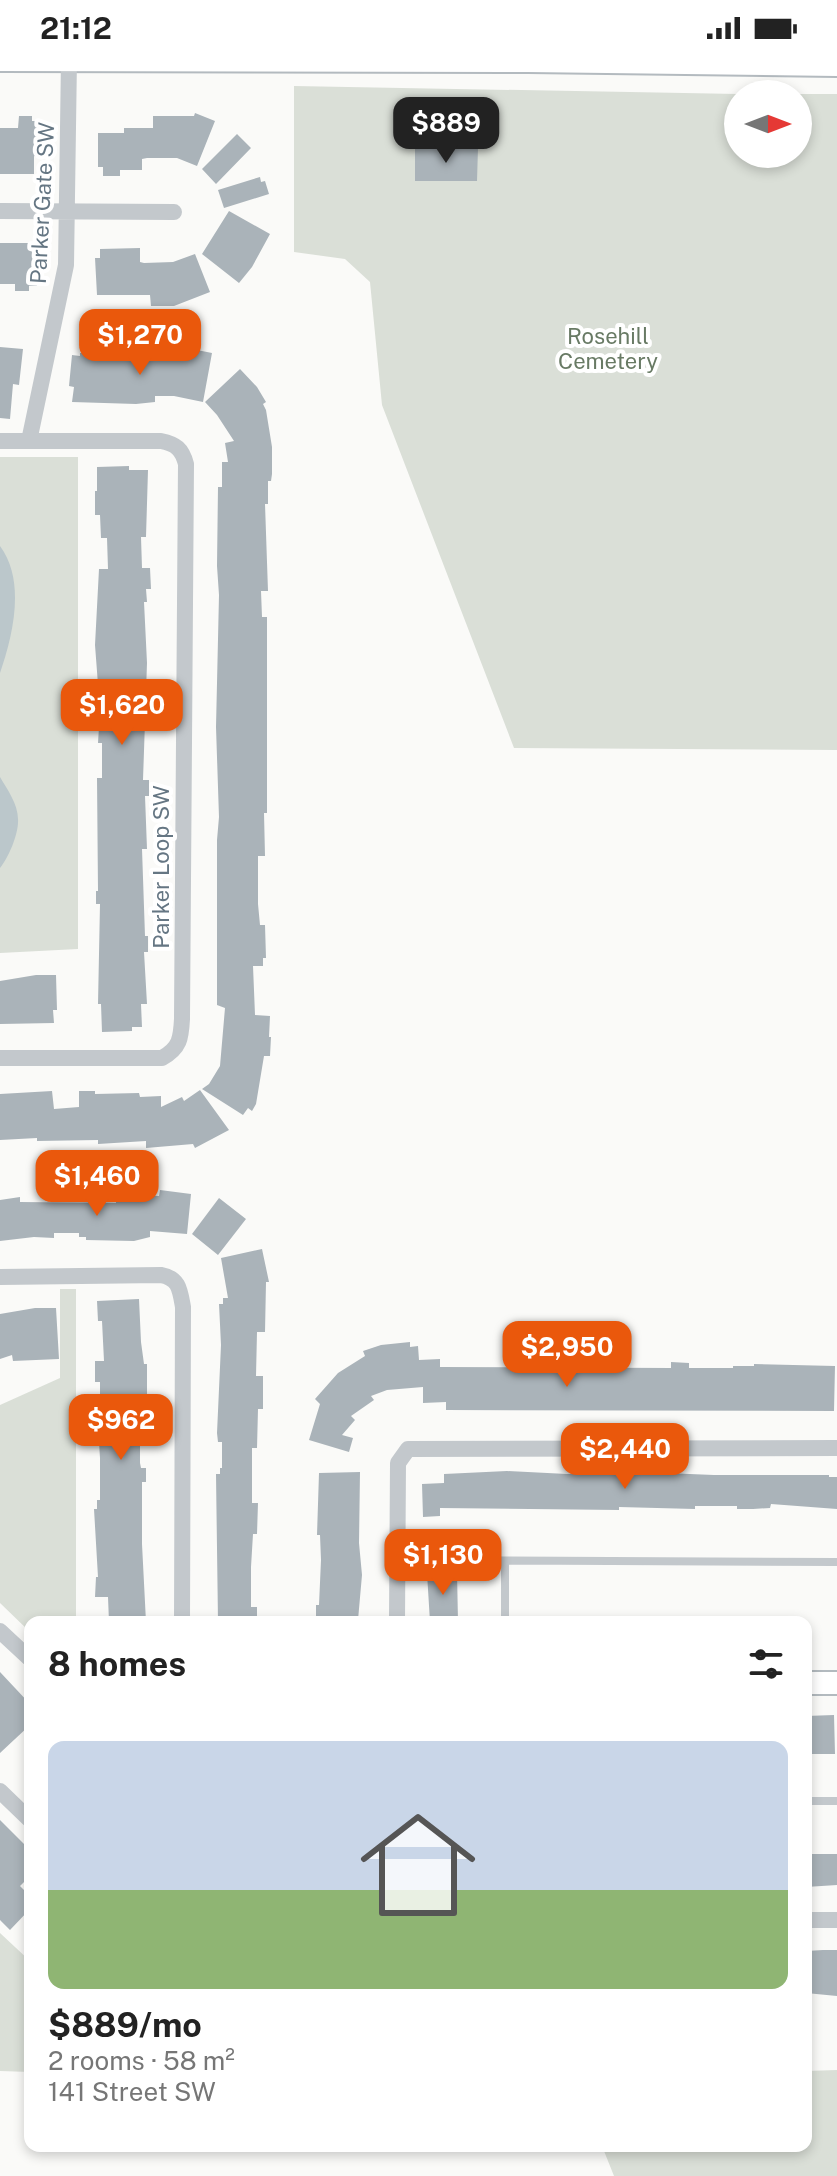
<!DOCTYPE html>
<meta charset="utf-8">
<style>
body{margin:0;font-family:"Public Sans",sans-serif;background:#f6f6f6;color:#222;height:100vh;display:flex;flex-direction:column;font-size:30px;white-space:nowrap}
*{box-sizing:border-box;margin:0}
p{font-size:26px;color:#767676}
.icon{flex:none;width:44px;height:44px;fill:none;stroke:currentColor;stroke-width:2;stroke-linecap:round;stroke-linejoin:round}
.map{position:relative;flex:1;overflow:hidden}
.sheet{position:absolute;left:24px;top:1560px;width:788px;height:536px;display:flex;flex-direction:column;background:#fff;border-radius:16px;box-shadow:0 4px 12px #0003}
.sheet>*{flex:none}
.needle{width:52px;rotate:90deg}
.fabs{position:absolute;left:724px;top:24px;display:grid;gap:16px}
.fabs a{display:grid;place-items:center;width:88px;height:88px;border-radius:50%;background:#fff;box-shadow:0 4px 12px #0003;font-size:40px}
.price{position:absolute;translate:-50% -68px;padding:0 18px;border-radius:16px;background:#ea580c;color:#fff;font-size:26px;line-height:52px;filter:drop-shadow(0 2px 4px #0008)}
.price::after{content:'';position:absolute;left:50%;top:48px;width:24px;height:18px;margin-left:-12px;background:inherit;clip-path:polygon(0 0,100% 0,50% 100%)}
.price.selected{background:#222;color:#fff}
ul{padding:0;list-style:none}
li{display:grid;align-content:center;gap:16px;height:424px;padding:0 24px}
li+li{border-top:2px solid #e0e0e0}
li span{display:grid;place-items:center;height:248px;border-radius:16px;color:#555}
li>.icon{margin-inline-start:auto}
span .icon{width:144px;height:144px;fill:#fffc;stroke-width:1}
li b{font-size:34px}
h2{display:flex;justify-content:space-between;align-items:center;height:96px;padding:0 24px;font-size:34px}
.status{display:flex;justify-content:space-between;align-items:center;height:56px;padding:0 40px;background:#fff;direction:ltr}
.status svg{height:22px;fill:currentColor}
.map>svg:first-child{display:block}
.green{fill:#dadfd7}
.water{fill:#bbc7cb}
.building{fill:#aab3b9}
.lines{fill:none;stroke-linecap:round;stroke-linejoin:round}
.secondary-casing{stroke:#b3babf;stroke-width:26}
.lane{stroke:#c3c8cc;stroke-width:8}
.street{stroke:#c3c8cc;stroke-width:16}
.secondary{stroke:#fff;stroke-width:22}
.labels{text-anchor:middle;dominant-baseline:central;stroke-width:8;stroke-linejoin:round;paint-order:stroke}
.street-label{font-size:22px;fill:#657683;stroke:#fff}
.park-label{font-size:22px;fill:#687a64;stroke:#fff}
</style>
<div class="status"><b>21:12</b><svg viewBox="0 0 49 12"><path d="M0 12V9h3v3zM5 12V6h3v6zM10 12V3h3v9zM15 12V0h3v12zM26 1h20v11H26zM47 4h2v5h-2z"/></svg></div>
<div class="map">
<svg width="837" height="2120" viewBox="0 0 837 2120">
<rect width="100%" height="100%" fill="#fafaf8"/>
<path class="green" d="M 294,30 L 738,38 L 738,98 L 798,98 L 798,38 L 837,38 L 837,694 L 514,692 L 382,349 L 370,226 L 345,203 L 294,196 Z
M 0,401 L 78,401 L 78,893 L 0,897 Z
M 60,1233 L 76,1233 L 76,1566 L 30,1566 L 30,1576 L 0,1547 L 0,1349 L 60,1322 Z
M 0,1877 L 30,1905 L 30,2016 L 0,2015 Z
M 837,2014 L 837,2120 L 614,2120 L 602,2090 L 806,2090 L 806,2015 Z"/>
<path class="water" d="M 0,490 C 26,525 13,579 0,617 Z
M 0,721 C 7,733 18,748 18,763 C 19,777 9,801 0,812 Z"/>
<path class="building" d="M 195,57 L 215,65 L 197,110 L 177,102 L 147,102 L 142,103 L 142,114 L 120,114 L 120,120 L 103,120 L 103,111 L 98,111 L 98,77 L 124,77 L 124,72 L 153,72 L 153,60 L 194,60 Z
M 19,60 L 32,60 L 32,65 L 39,65 L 39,101 L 34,100 L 34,118 L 0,118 L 0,72 L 18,72 Z
M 237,78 L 251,92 L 216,128 L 202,113 Z
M 478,92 L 477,125 L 415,125 L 415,93 Z
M 260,121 L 261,126 L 265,125 L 269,138 L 224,152 L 218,134 Z
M 229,155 L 270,178 L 252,211 L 239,227 L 202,198 Z
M 0,187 L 34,187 L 33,200 L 39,200 L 37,230 L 29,230 L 29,235 L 15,235 L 15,228 L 0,228 Z
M 140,192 L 140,206 L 144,207 L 173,206 L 195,198 L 210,236 L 174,250 L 151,250 L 150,239 L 97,239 L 95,202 L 100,202 L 100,193 Z
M 0,291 L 23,293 L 19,329 L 13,328 L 10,363 L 0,362 Z
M 162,292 L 187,292 L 212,297 L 203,346 L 174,340 L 155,340 L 155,346 L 136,348 L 72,346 L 74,331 L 69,330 L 72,299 L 80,300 L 80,297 L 136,299 L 136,304 L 162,304 Z
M 240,313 L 257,331 L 266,346 L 263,348 L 266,354 L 272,391 L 272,418 L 271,425 L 268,425 L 268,448 L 265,448 L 268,535 L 261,535 L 262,561 L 267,561 L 267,757 L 264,757 L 265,800 L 258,800 L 258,848 L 260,869 L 265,869 L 266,902 L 263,902 L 263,910 L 253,910 L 255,959 L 270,960 L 269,981 L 271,981 L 270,1000 L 264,1000 L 256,1048 L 252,1055 L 248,1052 L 243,1059 L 202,1033 L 209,1028 L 220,1010 L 225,952 L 217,949 L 217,784 L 219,761 L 216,671 L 219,539 L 217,510 L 218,431 L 222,431 L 222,406 L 228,406 L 225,387 L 234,385 L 217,359 L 205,346 Z
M 129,410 L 129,414 L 148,414 L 146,481 L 141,481 L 142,512 L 150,512 L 151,533 L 146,533 L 147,546 L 144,546 L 147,607 L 143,724 L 149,724 L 149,740 L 145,740 L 147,793 L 142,793 L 145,880 L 148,880 L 148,896 L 144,896 L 147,948 L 141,948 L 142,971 L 132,971 L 132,975 L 102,976 L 101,948 L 98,948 L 100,848 L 96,848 L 96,835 L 98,835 L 97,722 L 102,722 L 102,687 L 98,687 L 100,655 L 95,589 L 99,513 L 108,513 L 107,482 L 101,482 L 100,459 L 95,459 L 95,435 L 97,435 L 97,411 Z
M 36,919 L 56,919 L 57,954 L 53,954 L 54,967 L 0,968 L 0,925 Z
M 200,1034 L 229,1074 L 195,1092 L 193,1088 L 146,1092 L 146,1085 L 98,1088 L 98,1084 L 37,1085 L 37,1082 L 0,1084 L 0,1038 L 52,1035 L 54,1053 L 79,1051 L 79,1035 L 95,1035 L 95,1038 L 139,1037 L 140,1041 L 161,1040 L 161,1051 L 182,1041 L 184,1045 Z
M 160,1134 L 191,1138 L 187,1178 L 150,1175 L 150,1181 L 134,1185 L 86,1184 L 86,1181 L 79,1181 L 79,1177 L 54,1177 L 54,1182 L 34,1181 L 0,1185 L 0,1144 L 20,1141 L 20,1146 L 116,1147 L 116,1139 L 159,1140 Z
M 219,1142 L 246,1163 L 218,1199 L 192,1178 Z
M 262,1193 L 269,1226 L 266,1226 L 265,1276 L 257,1276 L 256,1320 L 263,1320 L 263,1353 L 258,1353 L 257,1392 L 252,1392 L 252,1447 L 258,1447 L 257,1478 L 253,1478 L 251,1511 L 251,1551 L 257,1551 L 257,1566 L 218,1566 L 216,1418 L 220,1418 L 220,1412 L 222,1412 L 222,1386 L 218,1386 L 217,1377 L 221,1289 L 219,1248 L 223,1248 L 223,1242 L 228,1242 L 221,1202 Z
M 139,1243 L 141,1286 L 144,1308 L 147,1308 L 147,1346 L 143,1346 L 144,1374 L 140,1374 L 140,1407 L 141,1412 L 146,1412 L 146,1426 L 142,1426 L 142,1488 L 146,1566 L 109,1566 L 108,1541 L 95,1541 L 96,1521 L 98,1521 L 94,1453 L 97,1453 L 97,1444 L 100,1444 L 100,1402 L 97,1355 L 100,1355 L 100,1326 L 95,1326 L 95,1305 L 104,1305 L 102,1265 L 98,1265 L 97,1245 Z
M 35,1252 L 56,1252 L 59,1303 L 13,1305 L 12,1299 L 0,1303 L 0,1258 Z
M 410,1286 L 410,1291 L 418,1290 L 419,1304 L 440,1303 L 440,1311 L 671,1312 L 671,1306 L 689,1307 L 689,1312 L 733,1312 L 733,1310 L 754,1310 L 754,1308 L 835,1310 L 834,1355 L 446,1354 L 446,1346 L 423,1347 L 423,1331 L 387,1334 L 371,1340 L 374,1344 L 351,1360 L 355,1364 L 342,1379 L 353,1382 L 349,1396 L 309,1384 L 320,1348 L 315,1343 L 338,1317 L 365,1300 L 363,1295 L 381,1289 Z
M 507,1415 L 567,1418 L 641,1416 L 714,1419 L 829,1419 L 829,1421 L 837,1421 L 837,1453 L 771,1448 L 770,1452 L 753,1453 L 737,1453 L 737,1450 L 695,1450 L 695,1453 L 619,1451 L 619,1454 L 440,1452 L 440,1460 L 423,1461 L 422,1428 L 444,1427 L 444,1418 Z
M 360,1416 L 359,1487 L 362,1519 L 358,1564 L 316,1566 L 316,1549 L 319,1549 L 321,1504 L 320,1479 L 317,1479 L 319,1417 Z
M 457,1516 L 458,1566 L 430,1566 L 427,1517 Z
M 0,1616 L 30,1648 L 30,1669 L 0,1697 Z
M 834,1659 L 835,1698 L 806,1698 L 806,1660 Z
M 0,1764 L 30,1794 L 30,1820 L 20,1830 L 30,1840 L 30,1853 L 10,1874 L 0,1864 Z
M 806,1798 L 837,1798 L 837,1829 L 806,1831 Z
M 823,1894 L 837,1894 L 837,1940 L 806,1937 L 806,1895 Z"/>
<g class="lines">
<defs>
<path id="secondary" d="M 0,4 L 528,5 L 837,9
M 806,1627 L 837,1627"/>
</defs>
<use href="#secondary" class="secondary-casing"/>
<path class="lane" d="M 397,1504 L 837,1506
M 505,1566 L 505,1505
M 806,1745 L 837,1745"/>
<path class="street" d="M 0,155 L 174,156
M 0,385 L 161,385 C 176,388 182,393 186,408 L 182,963 C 181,982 180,992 162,1002 L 0,1002
M 29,385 L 66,209 L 69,3
M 0,1221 L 161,1219 C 179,1222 180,1234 183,1251 L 182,1566
M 397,1566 L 398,1407 L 408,1393 L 837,1392
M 0,1575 L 30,1603
M 0,1735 L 30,1764
M 806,1864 L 837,1864"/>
<use href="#secondary" class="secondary"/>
</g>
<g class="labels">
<g class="street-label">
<text transform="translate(42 147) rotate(-87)">Parker Gate SW</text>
<text transform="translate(161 811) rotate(-90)">Parker Loop SW</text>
</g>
<g class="park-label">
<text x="608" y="280">Rosehill<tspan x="608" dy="25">Cemetery</tspan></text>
</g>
</g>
</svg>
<div class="fabs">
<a><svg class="needle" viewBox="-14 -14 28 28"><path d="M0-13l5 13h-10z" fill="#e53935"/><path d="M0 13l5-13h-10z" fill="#767676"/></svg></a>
</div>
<b class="price selected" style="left:446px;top:109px">$889</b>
<b class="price" style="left:140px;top:321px">$1,270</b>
<b class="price" style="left:122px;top:691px">$1,620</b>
<b class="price" style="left:97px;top:1162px">$1,460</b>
<b class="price" style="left:567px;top:1333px">$2,950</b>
<b class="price" style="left:121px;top:1406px">$962</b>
<b class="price" style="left:625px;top:1435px">$2,440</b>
<b class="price" style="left:443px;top:1541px">$1,130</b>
<section class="sheet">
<h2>8 homes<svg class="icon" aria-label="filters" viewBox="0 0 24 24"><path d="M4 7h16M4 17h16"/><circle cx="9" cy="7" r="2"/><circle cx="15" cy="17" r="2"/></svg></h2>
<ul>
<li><span style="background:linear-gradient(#c9d6e8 60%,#8fb573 0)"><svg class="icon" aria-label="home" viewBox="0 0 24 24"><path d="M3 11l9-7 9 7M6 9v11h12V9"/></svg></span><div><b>$889/mo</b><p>2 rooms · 58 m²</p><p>141 Street SW</p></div></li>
</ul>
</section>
</div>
